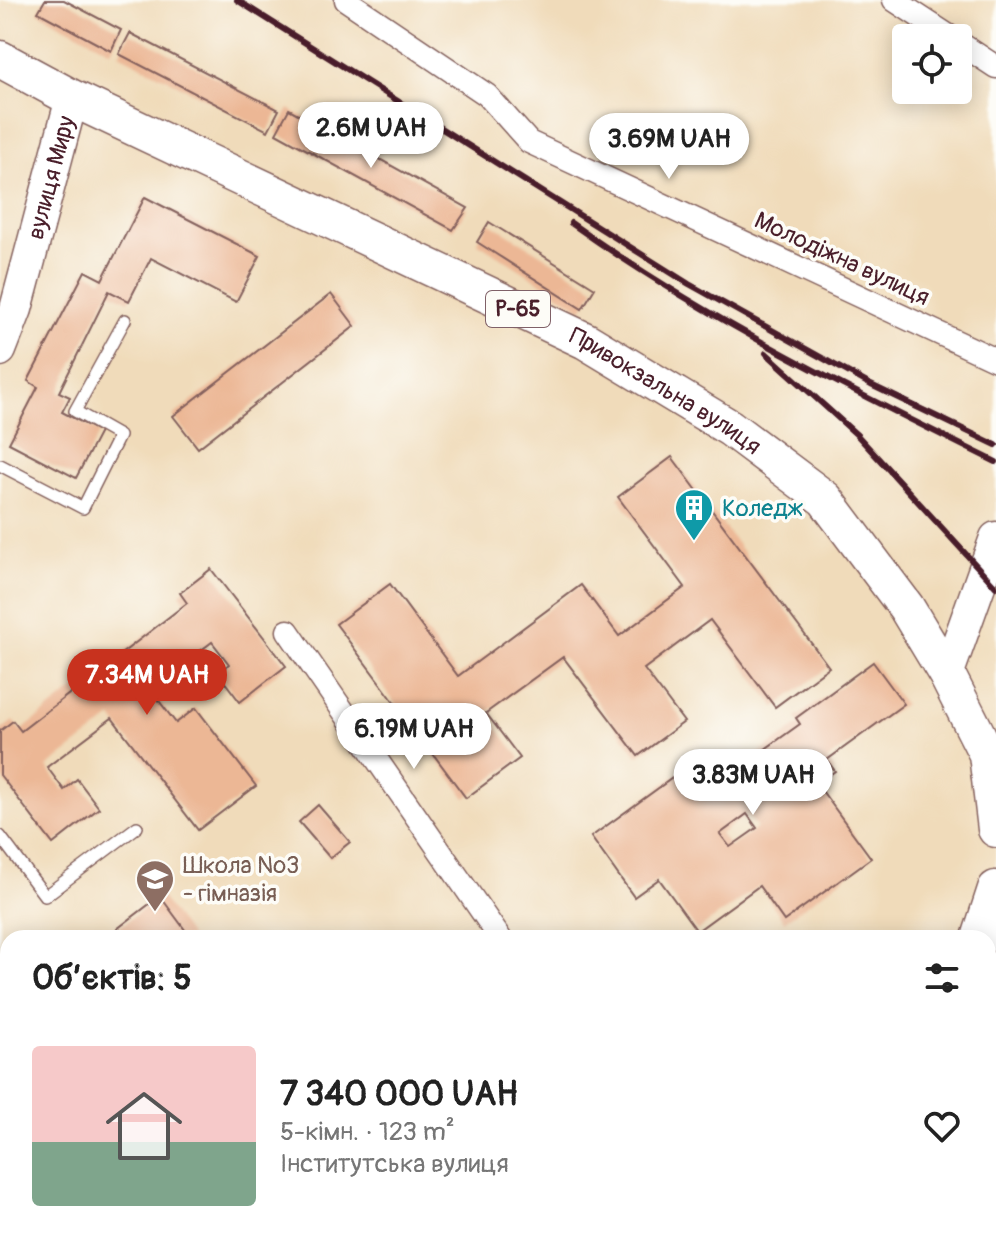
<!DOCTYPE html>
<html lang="uk">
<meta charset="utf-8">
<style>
body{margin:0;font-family:Pangolin,sans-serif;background:#f6f6f6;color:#222;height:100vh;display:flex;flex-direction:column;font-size:30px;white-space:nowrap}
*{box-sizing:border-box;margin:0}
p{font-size:26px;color:#767676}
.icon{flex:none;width:44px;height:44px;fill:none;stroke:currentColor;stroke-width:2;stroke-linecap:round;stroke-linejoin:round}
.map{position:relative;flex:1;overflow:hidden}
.drawer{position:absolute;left:0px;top:930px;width:996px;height:314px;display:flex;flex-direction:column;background:#fff;border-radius:24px 24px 0 0;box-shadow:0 4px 20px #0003}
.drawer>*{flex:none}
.buttons{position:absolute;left:892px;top:24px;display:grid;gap:16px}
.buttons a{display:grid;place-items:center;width:80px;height:80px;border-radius:8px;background:#fff;box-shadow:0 4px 20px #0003;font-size:40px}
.price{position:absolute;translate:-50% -68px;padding:0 18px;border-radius:28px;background:#fff;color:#222;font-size:26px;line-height:52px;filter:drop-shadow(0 2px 4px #0008)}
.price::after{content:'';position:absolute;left:50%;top:48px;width:24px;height:18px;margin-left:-12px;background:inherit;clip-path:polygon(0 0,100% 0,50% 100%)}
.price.active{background:#c8321e;color:#fff}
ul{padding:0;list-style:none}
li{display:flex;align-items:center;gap:24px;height:200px;padding:0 32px}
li+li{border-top:2px solid #e0e0e0}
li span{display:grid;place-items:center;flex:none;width:224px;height:160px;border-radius:8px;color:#555}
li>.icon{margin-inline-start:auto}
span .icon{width:96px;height:96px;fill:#fffc;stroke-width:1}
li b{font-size:34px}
h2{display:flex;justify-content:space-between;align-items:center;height:96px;padding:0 32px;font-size:34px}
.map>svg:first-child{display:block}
.building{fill:#ecb795;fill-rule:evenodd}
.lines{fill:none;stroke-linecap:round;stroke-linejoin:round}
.lane-casing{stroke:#84615d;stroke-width:14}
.street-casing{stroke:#84615d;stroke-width:25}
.secondary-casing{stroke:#84615d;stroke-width:35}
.primary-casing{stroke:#84615d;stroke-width:39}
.lane{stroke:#fff;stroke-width:11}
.street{stroke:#fff;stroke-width:22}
.secondary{stroke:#fff;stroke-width:32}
.primary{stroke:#fff;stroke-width:36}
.rail{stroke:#4a1f2b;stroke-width:6}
.labels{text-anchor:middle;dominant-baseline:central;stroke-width:7;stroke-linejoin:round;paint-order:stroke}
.shield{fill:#fdfcf7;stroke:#806168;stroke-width:2}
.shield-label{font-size:22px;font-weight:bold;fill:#4a1f2b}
.street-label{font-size:24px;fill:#4a1f2b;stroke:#fdfcf7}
.culture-label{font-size:24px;fill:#0d838f;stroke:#fdfcf7;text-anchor:start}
.education-label{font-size:24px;fill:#785e54;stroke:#fdfcf7;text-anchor:start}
</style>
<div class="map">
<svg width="996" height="1243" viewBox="0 0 996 1243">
<rect width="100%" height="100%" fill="#fdfcf7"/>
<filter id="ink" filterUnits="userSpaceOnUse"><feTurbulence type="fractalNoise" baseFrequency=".0125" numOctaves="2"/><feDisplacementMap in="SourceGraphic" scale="16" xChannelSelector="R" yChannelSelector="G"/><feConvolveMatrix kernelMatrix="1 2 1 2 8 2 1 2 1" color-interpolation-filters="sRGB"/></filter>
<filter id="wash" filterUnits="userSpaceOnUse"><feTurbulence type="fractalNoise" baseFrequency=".006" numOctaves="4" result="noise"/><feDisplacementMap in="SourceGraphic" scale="32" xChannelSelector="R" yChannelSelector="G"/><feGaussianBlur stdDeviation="1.8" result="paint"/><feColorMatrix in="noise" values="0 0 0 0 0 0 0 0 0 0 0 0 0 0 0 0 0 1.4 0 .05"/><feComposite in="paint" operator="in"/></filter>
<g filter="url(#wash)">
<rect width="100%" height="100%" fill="#f0dbba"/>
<g id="blocks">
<path class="building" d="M 45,0 L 64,0 L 121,30 L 111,51 L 38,12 Z
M 130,33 L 279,110 L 268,131 L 119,54 Z
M 289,109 L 468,208 L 453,230 L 276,133 Z
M 145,197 L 260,256 L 236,302 L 151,258 L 129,301 L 109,291 L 59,392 L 70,397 L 62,412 L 100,432 L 76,478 L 9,443 L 38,387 L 28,381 L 85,271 L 102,280 Z
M 489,222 L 595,288 L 582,309 L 477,242 Z
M 331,294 L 355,326 L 198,448 L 173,416 Z
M 672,457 L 829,667 L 775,707 L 710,620 L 644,669 L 684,722 L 638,756 L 563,657 L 486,713 L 520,758 L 466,798 L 336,624 L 390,584 L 458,676 L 581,585 L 619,636 L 685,587 L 618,497 Z
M 211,569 L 286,666 L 240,702 L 218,673 L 229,664 L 212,642 L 150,689 L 176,723 L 196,708 L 256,786 L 198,830 L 112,718 L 47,767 L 64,790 L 77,779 L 99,808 L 53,844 L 0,775 L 0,731 L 13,721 L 21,731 L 187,603 L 180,593 Z
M 873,662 L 904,704 L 827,760 L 835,771 L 817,784 L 871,858 L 784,921 L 759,886 L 697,931 L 659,879 L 634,897 L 591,837 L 704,755 L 722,780 L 800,724 L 796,718 ZM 747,814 L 757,828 L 730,847 L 720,834 Z
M 318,805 L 350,842 L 330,858 L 299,822 Z
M 160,896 L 191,938 L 124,938 L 117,929 Z
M 8,954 L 8,1200 L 0,1195 L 0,1156 L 4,1148 L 0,1146 L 0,967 Z
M 563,1236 L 584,1236 L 594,1243 L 558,1243 Z
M 600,1236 L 672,1236 L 666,1243 L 594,1243 Z
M 858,1236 L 908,1236 L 902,1243 L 866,1243 Z"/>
</g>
</g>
<g filter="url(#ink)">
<use href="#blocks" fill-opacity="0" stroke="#84615d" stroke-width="2"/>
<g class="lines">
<defs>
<path id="lane" d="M 0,465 L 83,508 L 119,436 L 75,411 L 125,320
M 0,836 L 45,896 L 137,827
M 984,1236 L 992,1243"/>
<path id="street" d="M 346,0 L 487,95 L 529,142 L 996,360
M 894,0 L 952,38
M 958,42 L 996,67
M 288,631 L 500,938
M 708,1236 L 714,1243"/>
<g id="secondary">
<path id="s1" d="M 0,350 L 16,309 L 72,98"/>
<path d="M 947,675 L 996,538"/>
</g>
<g id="primary">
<path id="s2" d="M 0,59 L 72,98 L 586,341 L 730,428 L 825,499 L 906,607 L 947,675 L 987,754 L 996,829"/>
<path d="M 980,938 L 996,889"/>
<path d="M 771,1243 L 776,1236"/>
</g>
</defs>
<use href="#lane" class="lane-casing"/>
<use href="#street" class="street-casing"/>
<use href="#secondary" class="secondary-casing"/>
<use href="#primary" class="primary-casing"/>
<use href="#lane" class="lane"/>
<use href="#street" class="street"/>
<use href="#secondary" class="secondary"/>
<use href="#primary" class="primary"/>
<path class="rail" d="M 237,0 L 689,284 L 871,385 L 996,445
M 571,223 C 704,318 850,390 996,462
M 766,353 L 857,435 L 996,587"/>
</g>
</g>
<defs>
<symbol id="building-pin" viewBox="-11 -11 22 30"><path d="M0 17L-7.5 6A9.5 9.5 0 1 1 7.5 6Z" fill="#0f9aa8" stroke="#fdfcf7"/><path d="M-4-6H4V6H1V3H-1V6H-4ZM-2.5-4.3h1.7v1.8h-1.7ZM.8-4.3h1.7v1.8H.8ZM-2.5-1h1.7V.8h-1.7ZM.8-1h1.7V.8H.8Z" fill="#fff"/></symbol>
<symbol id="school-pin" viewBox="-11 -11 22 30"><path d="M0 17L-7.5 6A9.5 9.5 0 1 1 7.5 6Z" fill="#8d6e63" stroke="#fdfcf7"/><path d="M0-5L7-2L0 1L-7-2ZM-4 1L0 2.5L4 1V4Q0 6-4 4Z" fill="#fff"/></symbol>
</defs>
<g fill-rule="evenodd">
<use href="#building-pin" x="672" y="486" width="44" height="60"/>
<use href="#school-pin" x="133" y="857" width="44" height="60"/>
</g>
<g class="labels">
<rect class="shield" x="486" y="291" width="64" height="36" rx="6"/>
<g class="shield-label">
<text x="518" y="309">Р-65</text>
</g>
<g class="street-label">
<text stroke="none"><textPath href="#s1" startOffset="180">вулиця Миру</textPath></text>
<text transform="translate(842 259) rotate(25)">Молодіжна вулиця</text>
<text stroke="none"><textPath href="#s2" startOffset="744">Привокзальна вулиця</textPath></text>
</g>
<g class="culture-label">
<text x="722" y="508">Коледж</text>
</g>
<g class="education-label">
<text x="183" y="865">Школа №3<tspan x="183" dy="28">- гімназія</tspan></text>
</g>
</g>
</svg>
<div class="buttons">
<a><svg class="icon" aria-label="locate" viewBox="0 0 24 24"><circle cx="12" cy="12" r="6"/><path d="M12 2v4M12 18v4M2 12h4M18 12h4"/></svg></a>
</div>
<b class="price" style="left:371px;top:170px">2.6M UAH</b>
<b class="price" style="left:669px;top:181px">3.69M UAH</b>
<b class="price active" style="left:147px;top:717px">7.34M UAH</b>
<b class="price" style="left:414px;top:771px">6.19M UAH</b>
<b class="price" style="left:753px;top:817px">3.83M UAH</b>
<section class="drawer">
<h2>Об’єктів: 5<svg class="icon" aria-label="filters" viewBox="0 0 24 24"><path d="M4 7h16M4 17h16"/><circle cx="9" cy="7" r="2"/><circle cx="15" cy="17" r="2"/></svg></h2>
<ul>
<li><span style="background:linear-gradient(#f6c9c9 60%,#7fa58c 0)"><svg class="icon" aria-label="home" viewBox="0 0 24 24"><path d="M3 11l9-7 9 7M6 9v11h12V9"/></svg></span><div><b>7 340 000 UAH</b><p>5-кімн. · 123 m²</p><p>Інститутська вулиця</p></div><svg class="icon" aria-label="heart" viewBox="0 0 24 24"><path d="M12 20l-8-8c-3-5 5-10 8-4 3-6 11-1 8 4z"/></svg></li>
</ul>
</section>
</div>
